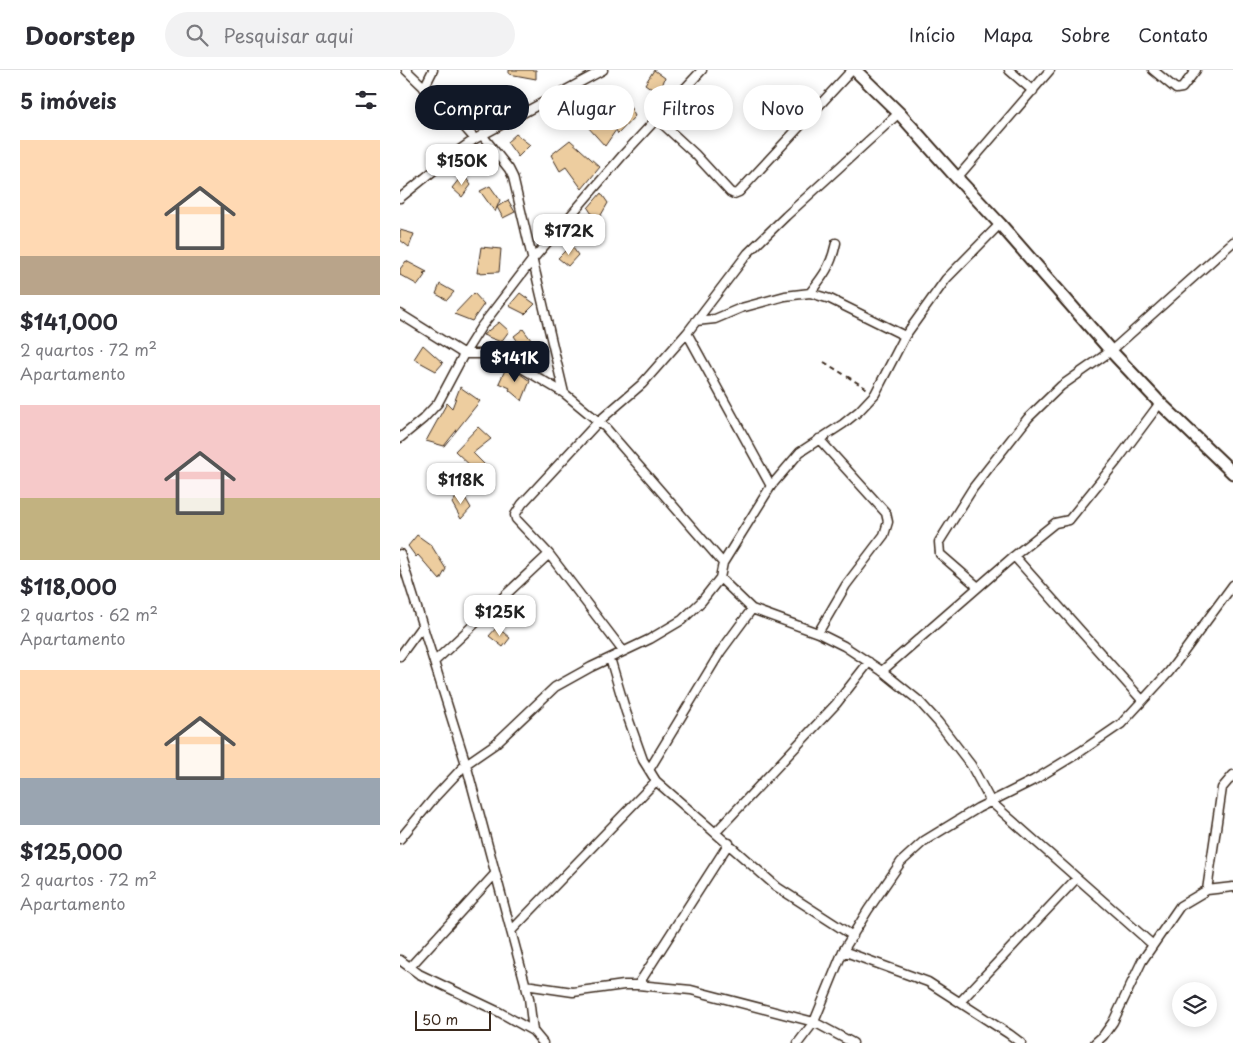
<!DOCTYPE html>
<html lang="pt">
<meta charset="utf-8">
<style>
body{margin:0;font-family:"Playpen Sans",sans-serif;background:#f2f2f3;color:#2b2b33;height:100vh;display:flex;flex-direction:column;font-size:19px;white-space:nowrap}
*{box-sizing:border-box;margin:0}
p{font-size:16px;color:#7c7c81}
.icon{flex:none;width:28px;height:28px;fill:none;stroke:currentColor;stroke-width:2;stroke-linecap:round;stroke-linejoin:round}
.map{position:relative;flex:1;overflow:hidden}
.panel{display:flex;flex-direction:column;background:#fff;width:400px}
.panel>*{flex:none}
.guide{position:absolute;left:15px;top:15px;width:475px;height:45px;display:flex;gap:10px}
.fabs{position:absolute;left:772px;top:912px;display:grid;gap:10px}
.fabs a{display:grid;place-items:center;width:45px;height:45px;border-radius:50%;background:#fff;box-shadow:0 2px 12px #0003;font-size:25px}
.scale{position:absolute;left:15px;bottom:12px;width:76px;box-sizing:border-box;padding-left:5px;border:2px solid #3b2a1e;border-top:0;font-size:14px;line-height:18px;white-space:nowrap;color:#3b2a1e;-webkit-text-stroke:4px #fff;paint-order:stroke}
.price{position:absolute;translate:-50% -42px;padding:0 11px;border-radius:10px;background:#fff;color:#222;font-size:16px;line-height:32px;filter:drop-shadow(0 1px 2px #0008)}
.price::after{content:'';position:absolute;left:50%;top:30px;width:15px;height:11px;margin-left:-8px;background:inherit;clip-path:polygon(0 0,100% 0,50% 100%)}
.price.on{background:#111827;color:#fff}
ul{padding:0;list-style:none}
li{display:grid;align-content:center;gap:10px;height:265px;padding:0 20px}
li span{display:grid;place-items:center;height:155px;border-radius:0px;color:#555}
li>.icon{margin-inline-start:auto}
span .icon{width:90px;height:90px;fill:#fffc;stroke-width:1}
li b{font-size:21px}
h2{display:flex;justify-content:space-between;align-items:center;height:60px;padding:0 20px;font-size:21px}
.chip{padding:0 18px;border-radius:22px;background:#fff;box-shadow:0 2px 12px #0003;font-size:18px;line-height:45px}
.chip.on{background:#111827;color:#fff}
header{display:flex;align-items:center;gap:30px;box-sizing:border-box;height:70px;padding:0 25px;background:#fff;border-bottom:1px solid #e1e1e2}
header strong{font-size:24px}
nav{display:flex;gap:28px;margin-inline-start:auto;font-size:18px}
.search{width:350px;height:45px;background:#f2f2f3;display:flex;align-items:center;gap:12px;box-sizing:border-box;padding:0 18px;border-radius:28px;color:#7c7c81;font-size:19px}
main{display:flex;flex:1;min-height:0}
.map>svg:first-child{display:block}
.building{fill:#edcd9f;stroke:#3b2a1e}
.lines{fill:none;stroke-linecap:round;stroke-linejoin:round}
.street-casing{stroke:#3b2a1e;stroke-width:11}
.secondary-casing{stroke:#3b2a1e;stroke-width:15}
.path{stroke:#3b2a1e;stroke-width:2;stroke-dasharray:5 4;stroke-linecap:butt}
.street{stroke:#fff;stroke-width:8}
.secondary{stroke:#fff;stroke-width:11}
</style>
<header>
<strong>Doorstep</strong>
<div class="search"><svg class="icon" aria-label="search" viewBox="0 0 24 24"><circle cx="10" cy="10" r="6"/><path d="M15 15l6 6"/></svg>Pesquisar aqui</div>
<nav><a>Início</a><a>Mapa</a><a>Sobre</a><a>Contato</a></nav>
</header>
<main>
<section class="panel">
<h2>5 imóveis<svg class="icon" aria-label="filters" viewBox="0 0 24 24"><path d="M4 7h16M4 17h16"/><circle cx="9" cy="7" r="2"/><circle cx="15" cy="17" r="2"/></svg></h2>
<ul>
<li><span style="background:linear-gradient(#ffd9b3 75%,#b9a48a 0)"><svg class="icon" aria-label="home" viewBox="0 0 24 24"><path d="M3 11l9-7 9 7M6 9v11h12V9"/></svg></span><div><b>$141,000</b><p>2 quartos · 72 m²</p><p>Apartamento</p></div></li>
<li><span style="background:linear-gradient(#f6c9c9 60%,#c2b280 0)"><svg class="icon" aria-label="home" viewBox="0 0 24 24"><path d="M3 11l9-7 9 7M6 9v11h12V9"/></svg></span><div><b>$118,000</b><p>2 quartos · 62 m²</p><p>Apartamento</p></div></li>
<li><span style="background:linear-gradient(#ffd9b3 70%,#9aa5b1 0)"><svg class="icon" aria-label="home" viewBox="0 0 24 24"><path d="M3 11l9-7 9 7M6 9v11h12V9"/></svg></span><div><b>$125,000</b><p>2 quartos · 72 m²</p><p>Apartamento</p></div></li>
</ul>
</section>
<div class="map">
<svg width="833" height="973" viewBox="0 0 833 973">
<rect width="100%" height="100%" fill="#fff"/>
<filter id="ink" filterUnits="userSpaceOnUse"><feTurbulence type="fractalNoise" baseFrequency=".02" numOctaves="2"/><feDisplacementMap in="SourceGraphic" scale="10" xChannelSelector="R" yChannelSelector="G"/><feConvolveMatrix kernelMatrix="1 2 1 2 8 2 1 2 1" color-interpolation-filters="sRGB"/></filter>
<g filter="url(#ink)">
<path class="building" d="M 109,0 L 136,0 L 136,9 L 109,4 Z
M 254,0 L 265,8 L 259,24 L 245,14 Z
M 225,27 L 235,46 L 218,64 L 216,60 L 205,76 L 187,56 L 195,48 L 202,58 Z
M 93,28 L 102,43 L 86,51 L 82,38 Z
M 165,34 L 173,42 L 157,50 L 148,43 Z
M 116,64 L 130,75 L 118,87 L 107,72 Z
M 170,70 L 200,97 L 182,119 L 166,97 L 160,101 L 151,85 Z
M 85,78 L 93,91 L 86,100 L 77,88 Z
M 63,104 L 71,115 L 62,127 L 52,118 Z
M 90,116 L 100,130 L 95,142 L 80,121 Z
M 201,123 L 208,133 L 197,152 L 188,138 Z
M 108,130 L 115,142 L 103,148 L 97,137 Z
M 0,160 L 14,164 L 9,177 L 0,170 Z
M 171,175 L 178,185 L 168,196 L 158,188 Z
M 81,177 L 101,179 L 99,202 L 77,203 Z
M 6,191 L 27,202 L 23,203 L 25,205 L 18,215 L 0,205 L 0,199 Z
M 40,214 L 54,222 L 47,230 L 36,224 Z
M 74,223 L 84,234 L 72,251 L 54,244 Z
M 120,223 L 135,234 L 125,244 L 109,236 Z
M 99,252 L 109,261 L 101,272 L 83,265 Z
M 123,259 L 137,278 L 127,285 L 114,266 Z
M 23,275 L 43,293 L 36,301 L 14,289 Z
M 106,298 L 116,301 L 130,311 L 122,331 L 109,320 L 110,318 L 99,313 Z
M 60,317 L 80,331 L 44,376 L 26,371 L 47,333 L 52,338 Z
M 78,357 L 91,369 L 73,383 L 88,398 L 76,401 L 55,381 Z
M 61,421 L 71,438 L 61,449 L 52,433 Z
M 17,465 L 31,475 L 46,499 L 40,510 L 18,485 L 16,487 L 8,476 Z
M 97,557 L 110,568 L 103,577 L 89,566 Z"/>
<g class="lines">
<defs>
<path id="street" d="M 6,0 L 59,51 L 75,69
M 609,0 L 633,21
M 753,0 L 776,19 L 782,18 L 796,0
M 24,18 L 33,0
M 257,49 L 295,84 L 330,122 L 334,124 L 339,122 L 452,0
M 82,65 L 109,99 L 113,107 L 164,323
M 557,108 L 650,0
M 0,128 L 58,81 L 75,69 L 203,0
M 410,223 C 424,205 431,196 436,173
M 0,244 L 64,284 L 98,284 L 164,323 L 205,357 L 323,493
M 296,251 L 315,249 L 341,238 L 385,226 L 410,223 L 430,229 L 505,266
M 287,263 L 371,416
M 0,368 L 23,349 L 38,333 L 64,284 L 81,257 L 133,189 L 222,86 L 302,0
M 0,484 L 66,694 L 129,928 L 133,961
M 149,484 L 223,581
M 614,486 L 655,453 L 669,450 L 716,392 L 760,333
M 320,508 L 352,539 L 418,563 L 444,576 L 482,601 L 518,630 L 538,652 L 571,695 L 591,732 L 753,875
M 578,517 L 540,484 L 539,472 L 573,418 L 628,348 L 661,316 L 711,281 L 833,172
M 418,563 L 446,515 L 484,465 L 488,452 L 486,443 L 419,369
M 0,586 L 22,556
M 210,588 L 226,642 L 243,690 L 256,711 L 377,817 L 453,866
M 34,592 L 149,484 L 116,449 L 115,445 L 122,434 L 198,352 L 242,314 L 287,263 L 348,183 L 386,146 L 499,43
M 482,601 L 614,486 L 742,630
M 249,700 L 321,581 L 352,539
M 316,762 L 436,634 L 469,592
M 0,769 L 35,727 L 66,694 L 95,674 L 155,617 L 191,597 L 250,569 L 282,550 L 301,532 L 320,508 L 323,493 L 371,416 L 400,382 L 443,354 L 459,341 L 475,324 L 505,266 L 546,209 L 600,154
M 807,820 L 822,718 L 833,705
M 111,861 L 256,711
M 443,881 L 528,912 L 609,964 L 621,973
M 0,890 L 19,904 L 99,942 L 133,961 L 143,973
M 10,897 L 95,804
M 125,915 L 173,922 L 224,915 L 238,915 L 291,920 L 414,952 L 453,973
M 238,915 L 329,773
M 560,932 L 676,809
M 398,973 L 414,952 L 443,881 L 468,840 L 501,792 L 524,771 L 578,738 L 634,710 L 680,682 L 721,654 L 769,602 L 833,515
M 695,973 L 703,966 L 713,952 L 742,891 L 780,836 L 807,820 L 833,817"/>
<path id="secondary" d="M 455,0 L 499,43 L 557,108 L 600,154 L 711,281 L 760,333 L 833,403"/>
</defs>
<use href="#street" class="street-casing"/>
<use href="#secondary" class="secondary-casing"/>
<path class="path" d="M 424,292 L 469,320"/>
<use href="#street" class="street"/>
<use href="#secondary" class="secondary"/>
</g>
</g>
</svg>
<div class="fabs">
<a><svg class="icon" aria-label="layers" viewBox="0 0 24 24"><path d="M12 4l9 5-9 5-9-5zM3 14l9 5 9-5"/></svg></a>
</div>
<div class="scale">50 m</div>
<b class="price" style="left:62px;top:116px">$150K</b>
<b class="price" style="left:169px;top:186px">$172K</b>
<b class="price on" style="left:115px;top:313px">$141K</b>
<b class="price" style="left:61px;top:435px">$118K</b>
<b class="price" style="left:100px;top:567px">$125K</b>
<div class="guide">
<a class="chip on">Comprar</a>
<a class="chip">Alugar</a>
<a class="chip">Filtros</a>
<a class="chip">Novo</a>
</div>
</div>
</main>
